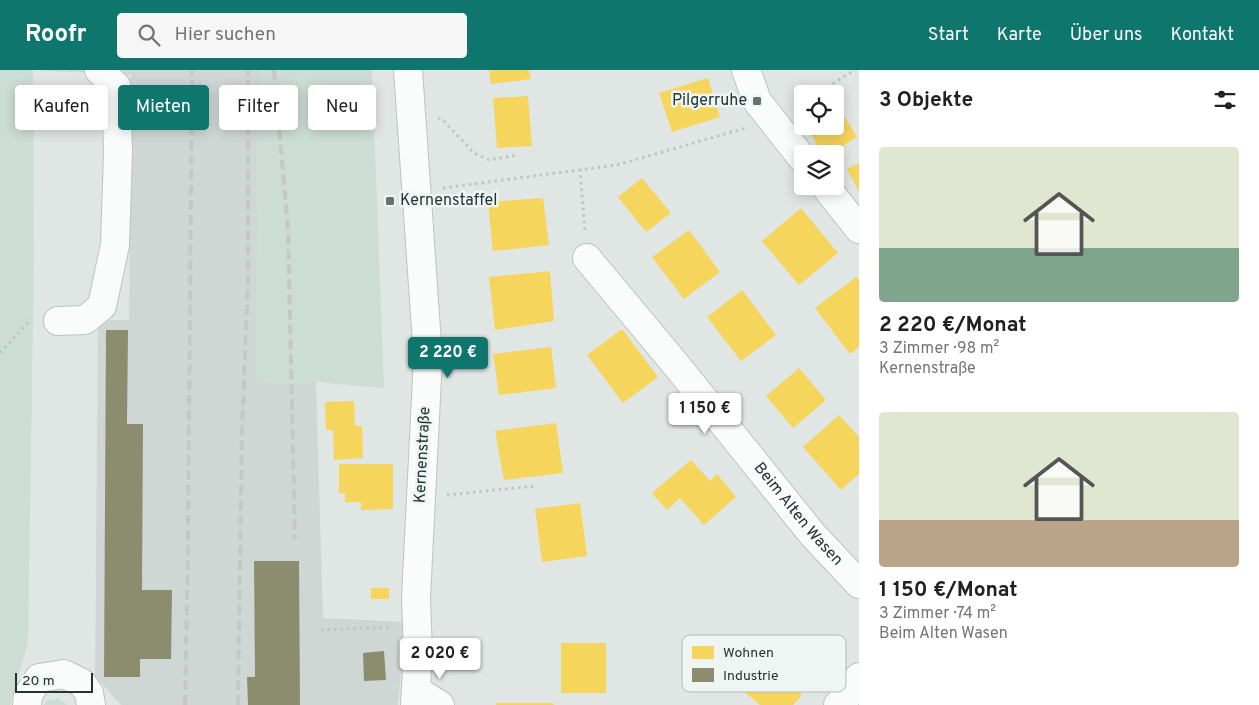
<!DOCTYPE html>
<html lang="de">
<meta charset="utf-8">
<style>
body{margin:0;font-family:Overpass,sans-serif;background:#f6f6f6;color:#202124;height:100vh;display:flex;flex-direction:column;font-size:19px;white-space:nowrap}
*{box-sizing:border-box;margin:0}
p{font-size:16px;color:#757577}
.icon{flex:none;width:28px;height:28px;fill:none;stroke:currentColor;stroke-width:2;stroke-linecap:round;stroke-linejoin:round}
.map{position:relative;flex:1;overflow:hidden}
.side{display:flex;flex-direction:column;background:#fff;width:400px}
.side>*{flex:none}
.hud{position:absolute;left:15px;top:15px;width:475px;height:45px;display:flex;gap:10px}
.controls{position:absolute;left:794px;top:15px;display:grid;gap:10px}
.controls a{display:grid;place-items:center;width:50px;height:50px;border-radius:5px;background:#fff;box-shadow:0 2px 12px #0003;font-size:25px}
.scale{position:absolute;left:15px;bottom:12px;width:78px;box-sizing:border-box;padding-left:5px;border:2px solid #223533;border-top:0;font-size:14px;line-height:18px;white-space:nowrap;color:#223533;-webkit-text-stroke:4px #eef5f3;paint-order:stroke}
.price{position:absolute;translate:-50% -42px;padding:0 11px;border-radius:5px;background:#fff;color:#222;font-size:16px;line-height:32px;filter:drop-shadow(0 1px 2px #0008)}
.price::after{content:'';position:absolute;left:50%;top:30px;width:15px;height:11px;margin-left:-8px;background:inherit;clip-path:polygon(0 0,100% 0,50% 100%)}
.price.active{background:#0f766e;color:#fff}
ul{padding:0;list-style:none}
li{display:grid;align-content:center;gap:10px;height:265px;padding:0 20px}
li span{display:grid;place-items:center;height:155px;border-radius:5px;color:#555}
li>.icon{margin-inline-start:auto}
span .icon{width:90px;height:90px;fill:#fffc;stroke-width:1}
li b{font-size:21px}
h2{display:flex;justify-content:space-between;align-items:center;height:60px;padding:0 20px;font-size:21px}
.tag{padding:0 18px;border-radius:5px;background:#fff;box-shadow:0 2px 12px #0003;font-size:18px;line-height:45px}
.tag.active{background:#0f766e;color:#fff}
header{display:flex;align-items:center;gap:30px;box-sizing:border-box;height:70px;padding:0 25px;background:#0f766e;color:#fff}
header strong{font-size:24px}
nav{display:flex;gap:28px;margin-inline-start:auto;font-size:18px}
.search{width:350px;height:45px;background:#f6f6f6;display:flex;align-items:center;gap:12px;box-sizing:border-box;padding:0 18px;border-radius:5px;color:#757577;font-size:19px}
main{display:flex;flex:1;min-height:0}
.map>svg:first-child{display:block}
.built{fill:#cfd7d4}
.green{fill:#cbddd4}
.homes{fill:#f6d55c}
.industry{fill:#8c8c6e}
.lines{fill:none;stroke-linecap:round;stroke-linejoin:round}
.minor-casing{stroke:#bdc3c1;stroke-width:30}
.path{stroke:#bfc5c4;stroke-width:3;stroke-dasharray:2.5 4;stroke-linecap:butt}
.minor{stroke:#fafbfb;stroke-width:28}
.rail{stroke:#c6c8c8;stroke-width:4;stroke-dasharray:10 5;stroke-linecap:butt}
.poi-dot{fill:#647371;stroke:#eef5f3;stroke-width:2}
.labels{text-anchor:middle;dominant-baseline:central;stroke-width:5;stroke-linejoin:round;paint-order:stroke}
.poi-label{font-size:16px;fill:#223533;stroke:#eef5f3;text-anchor:end}
.street-label{font-size:16px;fill:#223533;stroke:#eef5f3}
.key{fill:#eef5f3;stroke:#b1bbb9;stroke-width:1}
.key-label{font-size:14px;fill:#223533}
</style>
<header>
<strong>Roofr</strong>
<div class="search"><svg class="icon" aria-label="search" viewBox="0 0 24 24"><circle cx="10" cy="10" r="6"/><path d="M15 15l6 6"/></svg>Hier suchen</div>
<nav><a>Start</a><a>Karte</a><a>Über uns</a><a>Kontakt</a></nav>
</header>
<main>
<div class="map">
<svg width="859" height="635" viewBox="0 0 859 635">
<rect width="100%" height="100%" fill="#e0e6e4"/>
<path class="built" d="M 33,0 L 259,0 L 257,311 L 316,312 L 323,548 L 405,552 L 398,635 L 121,635 L 95,606 L 98,250 L 129,250 L 131,5 Z"/>
<path class="green" d="M 0,0 L 33,0 L 34,189 L 28,572 L 10,635 L 0,635 Z
M 259,0 L 372,0 L 384,318 L 316,312 L 257,311 Z
M 59,628 L 67,635 L 44,635 L 46,631 Z"/>
<path class="homes" d="M 489,0 L 529,0 L 531,9 L 491,14 Z
M 708,8 L 720,47 L 672,62 L 659,23 Z
M 528,26 L 532,76 L 497,78 L 493,28 Z
M 839,38 L 857,67 L 830,84 L 823,84 L 807,58 L 835,56 L 835,40 Z
M 859,93 L 859,122 L 847,99 Z
M 642,108 L 671,143 L 646,162 L 618,127 Z
M 543,128 L 549,175 L 493,181 L 488,132 Z
M 801,138 L 838,183 L 799,215 L 762,171 Z
M 689,160 L 720,202 L 684,229 L 652,187 Z
M 550,201 L 554,251 L 495,260 L 489,207 Z
M 856,207 L 859,210 L 859,277 L 850,284 L 815,238 Z
M 742,220 L 776,265 L 741,291 L 707,247 Z
M 622,259 L 658,307 L 623,333 L 587,285 Z
M 551,277 L 556,318 L 499,325 L 493,284 Z
M 799,298 L 826,330 L 793,358 L 766,326 Z
M 354,331 L 355,356 L 362,356 L 363,388 L 334,390 L 333,360 L 326,360 L 325,332 Z
M 839,345 L 859,367 L 859,404 L 841,420 L 803,377 Z
M 556,353 L 563,403 L 504,410 L 495,361 Z
M 691,390 L 710,411 L 717,404 L 736,427 L 704,455 L 680,428 L 667,440 L 652,423 Z
M 339,394 L 393,394 L 393,439 L 361,440 L 361,432 L 345,432 L 345,423 L 339,423 Z
M 580,433 L 587,486 L 542,492 L 535,439 Z
M 371,518 L 389,518 L 389,529 L 371,529 Z
M 561,573 L 606,573 L 606,623 L 561,623 Z
M 765,592 L 802,625 L 793,635 L 760,635 L 741,619 Z
M 496,633 L 554,633 L 554,635 L 496,635 Z"/>
<path class="industry" d="M 106,260 L 128,260 L 127,354 L 143,354 L 142,520 L 172,520 L 171,589 L 140,589 L 140,607 L 104,607 Z
M 254,491 L 299,491 L 300,635 L 248,635 L 247,607 L 255,607 Z
M 384,581 L 386,610 L 364,611 L 363,583 Z"/>
<g class="lines">
<defs>
<g id="minor">
<path d="M 408,0 L 428,288 L 416,528 L 418,582 L 415,635"/>
<path d="M 746,0 L 757,31 L 802,88"/>
<path d="M 825,116 L 859,159"/>
<path id="s1" d="M 587,188 L 677,296 L 813,465 L 859,514"/>
<path d="M 58,251 L 85,250 L 102,236 L 115,175 L 118,82 L 116,16 L 99,0"/>
<path d="M 416,620 L 440,635"/>
<path d="M 27,635 L 28,625 L 39,608 L 64,604 L 82,613 L 89,623 L 91,635"/>
<path d="M 838,635 L 848,625 L 859,607"/>
</g>
</defs>
<use href="#minor" class="minor-casing"/>
<path class="path" d="M 816,24 L 855,0
M 795,37 L 802,32
M 438,48 L 442,49 L 474,83 L 489,90 L 518,85
M 580,99 L 585,162
M 443,118 L 617,95 L 746,58
M 0,283 L 31,249
M 447,425 L 535,416
M 321,560 L 392,557"/>
<use href="#minor" class="minor"/>
<path class="rail" d="M 274,0 L 288,159 L 295,469
M 185,635 L 188,477 L 192,0
M 238,635 L 242,361 L 248,211 L 248,0"/>
</g>
<g class="poi-dot">
<rect x="752" y="26" width="10" height="10" rx="2.5"/>
<rect x="385" y="126" width="10" height="10" rx="2.5"/>
</g>
<g class="labels">
<g class="poi-label">
<text x="747" y="31">Pilgerruhe</text>
<text x="400" y="131" text-anchor="start">Kernenstaffel</text>
</g>
<g class="street-label">
<text transform="translate(423 385) rotate(-87)">Kernenstraße</text>
<text stroke="none"><textPath href="#s1" startOffset="332">Beim Alten Wasen</textPath></text>
</g>
</g>
<rect x="682" y="565" width="164" height="57" rx="8" class="key"/>
<rect x="692" y="576" width="22" height="13" fill="#f6d55c"/>
<rect x="692" y="598" width="22" height="14" fill="#8c8c6e"/>
<g class="key-label">
<text x="723" y="587">Wohnen</text>
<text x="723" y="610">Industrie</text>
</g>
</svg>
<div class="controls">
<a><svg class="icon" aria-label="locate" viewBox="0 0 24 24"><circle cx="12" cy="12" r="6"/><path d="M12 2v4M12 18v4M2 12h4M18 12h4"/></svg></a>
<a><svg class="icon" aria-label="layers" viewBox="0 0 24 24"><path d="M12 4l9 5-9 5-9-5zM3 14l9 5 9-5"/></svg></a>
</div>
<div class="scale">20 m</div>
<b class="price active" style="left:448px;top:309px">2 220 €</b>
<b class="price" style="left:705px;top:365px">1 150 €</b>
<b class="price" style="left:440px;top:610px">2 020 €</b>
<div class="hud">
<a class="tag">Kaufen</a>
<a class="tag active">Mieten</a>
<a class="tag">Filter</a>
<a class="tag">Neu</a>
</div>
</div>
<section class="side">
<h2>3 Objekte<svg class="icon" aria-label="filters" viewBox="0 0 24 24"><path d="M4 7h16M4 17h16"/><circle cx="9" cy="7" r="2"/><circle cx="15" cy="17" r="2"/></svg></h2>
<ul>
<li><span style="background:linear-gradient(#dfe7d0 65%,#7fa58c 0)"><svg class="icon" aria-label="home" viewBox="0 0 24 24"><path d="M3 11l9-7 9 7M6 9v11h12V9"/></svg></span><div><b>2 220 €/Monat</b><p>3 Zimmer · 98 m²</p><p>Kernenstraße</p></div></li>
<li><span style="background:linear-gradient(#dfe7d0 70%,#b9a48a 0)"><svg class="icon" aria-label="home" viewBox="0 0 24 24"><path d="M3 11l9-7 9 7M6 9v11h12V9"/></svg></span><div><b>1 150 €/Monat</b><p>3 Zimmer · 74 m²</p><p>Beim Alten Wasen</p></div></li>
</ul>
</section>
</main>
